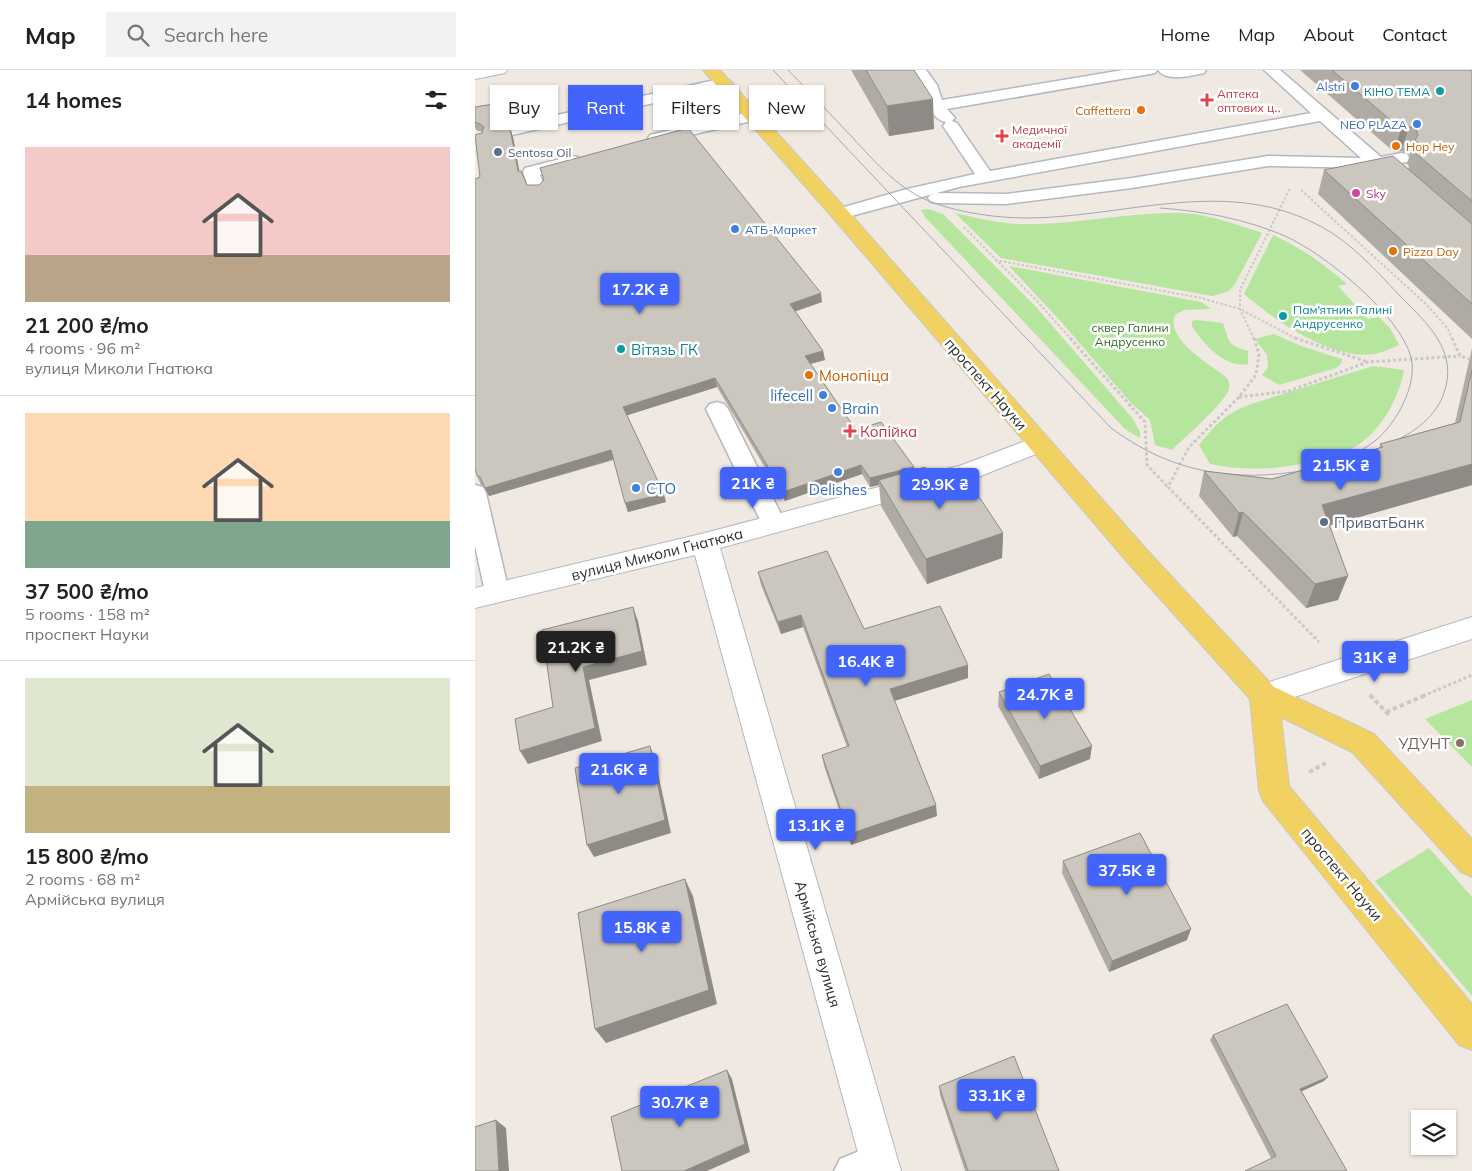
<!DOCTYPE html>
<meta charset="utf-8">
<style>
body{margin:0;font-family:Mulish,sans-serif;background:#f2f2f2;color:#222;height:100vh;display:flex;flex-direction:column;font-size:19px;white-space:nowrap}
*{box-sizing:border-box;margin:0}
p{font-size:16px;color:#767676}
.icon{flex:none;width:28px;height:28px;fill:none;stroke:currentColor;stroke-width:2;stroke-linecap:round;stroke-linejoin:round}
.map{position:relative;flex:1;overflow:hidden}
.details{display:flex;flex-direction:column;background:#fff;width:475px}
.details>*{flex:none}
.banner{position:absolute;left:15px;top:15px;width:475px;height:45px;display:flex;gap:10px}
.buttons{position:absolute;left:936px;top:1040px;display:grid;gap:10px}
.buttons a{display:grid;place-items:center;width:45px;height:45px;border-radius:0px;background:#fff;box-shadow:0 1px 4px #0004;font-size:25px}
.price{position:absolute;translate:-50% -42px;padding:0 11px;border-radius:5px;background:#4264fb;color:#fff;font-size:16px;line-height:32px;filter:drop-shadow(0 1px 2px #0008)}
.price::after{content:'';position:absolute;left:50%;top:30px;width:15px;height:11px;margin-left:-8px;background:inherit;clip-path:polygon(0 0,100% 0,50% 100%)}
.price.selected{background:#222;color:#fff}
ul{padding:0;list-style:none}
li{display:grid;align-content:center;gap:10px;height:265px;padding:0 25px}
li+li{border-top:1px solid #e0e0e0}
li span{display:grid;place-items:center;height:155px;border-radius:0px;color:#555}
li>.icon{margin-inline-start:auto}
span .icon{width:90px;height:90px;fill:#fffc;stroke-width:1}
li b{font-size:21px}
h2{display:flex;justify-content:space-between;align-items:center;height:60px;padding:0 25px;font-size:21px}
.chip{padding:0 18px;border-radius:0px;background:#fff;box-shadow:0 1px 4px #0004;font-size:18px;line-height:45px}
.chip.selected{background:#4264fb;color:#fff}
header{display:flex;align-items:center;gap:30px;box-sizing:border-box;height:70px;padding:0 25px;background:#fff;border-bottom:1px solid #e0e0e0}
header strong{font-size:24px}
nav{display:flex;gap:28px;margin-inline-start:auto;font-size:18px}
.search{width:350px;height:45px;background:#f2f2f2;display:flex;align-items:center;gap:12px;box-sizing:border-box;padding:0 18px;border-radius:0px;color:#767676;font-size:19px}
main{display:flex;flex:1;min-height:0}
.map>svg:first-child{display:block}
.green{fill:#b6e59e}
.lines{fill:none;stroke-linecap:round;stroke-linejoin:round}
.lane-casing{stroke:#b4b7c1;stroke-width:3}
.street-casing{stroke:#b4b7c1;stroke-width:2}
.secondary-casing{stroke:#b4b7c1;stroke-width:2}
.primary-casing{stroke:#c9c9c9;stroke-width:2}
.path-far2{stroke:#c9c9c9;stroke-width:2;stroke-dasharray:2.5 2;stroke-linecap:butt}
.path-far1{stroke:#c9c9c9;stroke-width:3;stroke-dasharray:3 2.5;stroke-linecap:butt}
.path{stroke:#c9c9c9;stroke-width:4;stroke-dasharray:4.5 3;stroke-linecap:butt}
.lane{fill:#fff;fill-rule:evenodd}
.street{fill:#fff;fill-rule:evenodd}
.secondary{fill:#fff;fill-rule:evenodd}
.primary{fill:#f2d163;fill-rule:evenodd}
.tram{stroke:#a3a6b8;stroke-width:1}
.wall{fill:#afaba4}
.shaded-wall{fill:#8e8b86}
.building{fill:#cbc7bf;stroke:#8e8b86}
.shop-dot{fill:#3f7fe0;stroke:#fff;stroke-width:2}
.culture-dot{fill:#0f9aa8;stroke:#fff;stroke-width:2}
.health-dot{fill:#e0444e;stroke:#fff;stroke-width:2}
.food-dot{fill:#e8710a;stroke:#fff;stroke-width:2}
.service-dot{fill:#5c6f8a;stroke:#fff;stroke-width:2}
.hotel-dot{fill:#d1479c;stroke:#fff;stroke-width:2}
.education-dot{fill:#8d6e63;stroke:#fff;stroke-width:2}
.labels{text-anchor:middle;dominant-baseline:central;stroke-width:5;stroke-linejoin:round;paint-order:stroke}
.far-shop-label{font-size:12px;fill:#366cbe;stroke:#fff;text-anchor:end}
.far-culture-label{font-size:12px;fill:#0d838f;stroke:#fff;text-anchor:end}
.far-health-label{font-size:12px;fill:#be3a42;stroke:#fff;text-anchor:start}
.far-food-label{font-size:12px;fill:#c56008;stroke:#fff;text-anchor:start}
.far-service-label{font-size:12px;fill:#4e5e75;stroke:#fff;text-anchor:start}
.far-hotel-label{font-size:12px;fill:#b23c85;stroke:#fff;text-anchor:start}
.far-park-label{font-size:12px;fill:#2c6e1b;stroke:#fff}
.culture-label{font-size:15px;fill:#0d838f;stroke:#fff;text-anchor:start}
.food-label{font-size:15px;fill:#c56008;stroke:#fff;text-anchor:start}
.street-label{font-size:15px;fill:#2e2e2e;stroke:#fff}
.shop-label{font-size:15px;fill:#366cbe;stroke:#fff;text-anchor:start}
.health-label{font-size:15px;fill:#be3a42;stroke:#fff;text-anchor:start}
.service-label{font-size:15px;fill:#4e5e75;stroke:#fff;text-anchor:start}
.education-label{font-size:15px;fill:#785e54;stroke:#fff;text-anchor:end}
</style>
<header>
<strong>Map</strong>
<div class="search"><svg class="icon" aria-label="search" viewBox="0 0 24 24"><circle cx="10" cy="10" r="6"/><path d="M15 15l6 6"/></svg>Search here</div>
<nav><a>Home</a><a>Map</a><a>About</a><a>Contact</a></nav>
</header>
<main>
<section class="details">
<h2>14 homes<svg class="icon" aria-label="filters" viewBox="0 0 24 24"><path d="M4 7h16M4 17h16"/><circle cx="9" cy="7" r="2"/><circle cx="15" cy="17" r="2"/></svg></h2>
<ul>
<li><span style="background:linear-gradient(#f6c9c9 70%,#b9a48a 0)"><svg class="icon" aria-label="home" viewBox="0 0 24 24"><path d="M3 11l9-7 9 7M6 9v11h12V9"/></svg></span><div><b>21 200 ₴/mo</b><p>4 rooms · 96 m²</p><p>вулиця Миколи Гнатюка</p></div></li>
<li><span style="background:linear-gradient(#ffd9b3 70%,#7fa58c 0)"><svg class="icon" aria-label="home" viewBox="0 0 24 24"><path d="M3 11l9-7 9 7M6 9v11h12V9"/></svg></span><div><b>37 500 ₴/mo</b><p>5 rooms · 158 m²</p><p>проспект Науки</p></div></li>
<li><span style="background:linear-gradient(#dfe7d0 70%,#c2b280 0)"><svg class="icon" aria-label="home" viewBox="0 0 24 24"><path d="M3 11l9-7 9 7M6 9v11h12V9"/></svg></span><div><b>15 800 ₴/mo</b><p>2 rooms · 68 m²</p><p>Армійська вулиця</p></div></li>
</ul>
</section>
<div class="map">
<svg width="997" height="1101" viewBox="0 0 997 1101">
<rect width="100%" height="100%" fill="#efe9e1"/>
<path class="green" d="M 453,139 L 468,144 L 561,237 L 658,349 L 665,362 L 665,368 L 650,359 L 450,147 L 446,140 Z
M 480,143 C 502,148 525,154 548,154 C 600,155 652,142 705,143 C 733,144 760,154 787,163 L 760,214 L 754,221 L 737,226 L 526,188 Z
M 798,165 C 826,178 849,194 872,214 L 863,216 L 893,249 L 904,247 L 915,258 L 924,275 C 916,278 907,283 899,284 C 858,291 799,250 769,224 Z
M 534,196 L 726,232 L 736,239 L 709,240 L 700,245 C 690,270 735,294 752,308 C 754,312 755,315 754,319 C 749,334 710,367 697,380 L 680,375 L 675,350 L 656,333 L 589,255 Z
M 722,250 L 748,253 C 755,273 751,274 773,281 L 773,294 C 751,299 727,273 717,256 L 717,251 Z
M 799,264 L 826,276 L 867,289 L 866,294 L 861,298 L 804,315 L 787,305 L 793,297 L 792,285 L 780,269 Z
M 898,296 L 929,300 C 924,329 905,363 878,378 C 873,381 866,383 860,385 C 821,398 777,403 735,394 L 724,375 C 741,354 750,344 776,334 Z
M 997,630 L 997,697 L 950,649 Z
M 954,778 L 997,827 L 997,926 L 900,811 Z"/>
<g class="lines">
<defs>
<path id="lane" d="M 436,0 L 451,0 L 462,15 L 467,30 L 648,0 L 682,0 L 680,3 L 675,4 L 472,39 L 480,48 L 477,51 L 482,53 L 515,101 L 836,43 L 789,0 L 805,0 L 906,87 L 926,83 L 932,84 L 934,88 L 932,92 L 915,95 L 916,98 L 914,102 L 908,103 L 898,98 L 793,96 L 657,118 L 531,134 L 462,133 L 456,132 L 453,128 L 456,124 L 462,123 L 531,124 L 657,108 L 793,86 L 886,88 L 845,51 L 484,117 L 365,149 L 359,148 L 356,144 L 359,140 L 432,119 L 500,104 L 468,56 L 471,52 C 455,49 452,30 447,17 C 444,11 439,5 436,0 Z
M 683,0 L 731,0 L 729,3 C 716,6 692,12 683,0 Z
M 249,8 L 254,10 L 257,13 L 254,16 L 37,65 L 31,63 L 29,60 L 31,57 L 37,55 Z
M 279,41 L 285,43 L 287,46 L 285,49 L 181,73 L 175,71 L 173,68 L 175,65 Z
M 97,86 L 103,87 L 105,91 L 103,95 L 65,105 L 70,118 L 67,122 L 55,122 L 48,102 L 50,98 Z
M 242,332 L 249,334 L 253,339 L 311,454 L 307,460 L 299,462 L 291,460 L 287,454 L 231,339 L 235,334 Z
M 0,415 L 8,417 L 11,423 L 34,522 L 31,529 L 22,531 L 13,529 L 10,522 L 0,476 Z
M 404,1073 L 416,1078 L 421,1090 L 417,1101 L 359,1101 L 365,1089 Z"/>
<path id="street" d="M 0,0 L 32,0 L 30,3 L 0,9 Z
M 563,366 L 571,368 L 575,374 L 571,380 L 503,407 L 245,478 L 426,1101 L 388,1101 L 220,485 L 0,538 L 0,518 L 230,463 L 487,395 Z"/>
<path id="secondary" d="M 997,547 L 997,569 L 789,637 L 779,633 L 774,625 L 779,617 Z"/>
<path id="primary" d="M 228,0 L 245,0 L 372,140 L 672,480 L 799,617 L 899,664 L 997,769 L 997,807 L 986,802 L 877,682 L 806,647 L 814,716 L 997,934 L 997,980 L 984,975 L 788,731 L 784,721 L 775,629 L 654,494 L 358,148 Z"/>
</defs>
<use href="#lane" class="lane-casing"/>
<use href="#street" class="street-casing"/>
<use href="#secondary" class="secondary-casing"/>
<use href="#primary" class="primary-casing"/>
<path class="path-far2" d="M 826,120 L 952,235 L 973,259 L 977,269
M 489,157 L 560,229 L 596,269
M 520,190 L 726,228 L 765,239 L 822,269
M 779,269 L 765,239 L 765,220 L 815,118"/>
<path class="path-far1" d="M 595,268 L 670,352 L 672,395 L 693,417
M 779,268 L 784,284 L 781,305 L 764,327 L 714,377 L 693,417 L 844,572
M 820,268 L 893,292
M 977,268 L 985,286 L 994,289
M 764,327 L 814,321 L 893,292 L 985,286
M 948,626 L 997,605"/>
<path class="path" d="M 895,625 L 915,646
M 911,642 L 951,625
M 834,702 L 851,693"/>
<use href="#lane" class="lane"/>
<use href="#street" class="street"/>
<use href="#secondary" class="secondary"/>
<use href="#primary" class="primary"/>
<path class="tram" d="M 298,0 L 636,358 C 697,403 758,413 832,400
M 313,0 C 335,22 356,45 377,67 C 401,93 425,121 459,133 C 496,146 539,150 578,147 C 667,141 757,111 841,154 C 876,171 902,202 928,229 C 952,253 980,279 971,316 C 962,356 920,373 885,385
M 685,138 C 728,141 770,149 810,166 C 850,184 924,244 936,287 C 943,315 921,354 900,371 C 890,379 878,384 867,390"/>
</g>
<path class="wall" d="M 376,0 L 439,0 L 459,59 L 414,66 Z
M 825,0 L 997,0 L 997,269 L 843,124 L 849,100 L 933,100 L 934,96 L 932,94 L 935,86 L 934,83 L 926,81 L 919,82 Z
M 0,37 L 34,40 L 36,53 L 29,57 L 35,58 L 38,67 L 44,101 L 52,115 L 347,232 L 320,241 L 348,281 L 350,290 L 335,294 L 381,360 L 439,397 L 439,400 L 457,407 L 528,463 L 527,488 L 452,514 L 406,436 L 404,415 L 395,417 L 387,404 L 310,431 L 242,317 L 152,345 L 191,432 L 153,442 L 139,390 L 14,426 L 9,416 L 6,415 L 2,406 L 5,107 L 7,62 L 1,60 L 0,57 Z
M 997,278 L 997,415 L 855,455 L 863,530 L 831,538 L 762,466 L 758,467 L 724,426 L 729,401 L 797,409 L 904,379 L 905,374 L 980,353 Z
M 283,502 L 389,559 L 493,608 L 419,631 L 462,746 L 376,775 L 349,696 L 347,685 L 372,677 L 328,557 L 306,564 L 286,515 Z
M 524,622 L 615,689 L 564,709 L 523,636 Z
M 588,791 L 712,870 L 634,902 L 587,803 Z
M 738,965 L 849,1011 L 826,1021 L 872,1101 L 796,1088 L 735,970 Z
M 464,1016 L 584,1101 L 490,1101 L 465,1025 Z"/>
<path class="shaded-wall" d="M 458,29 L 459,59 L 414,66 L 412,36 Z
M 31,32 L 34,40 L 36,53 L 29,56 L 27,61 L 25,53 Z
M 934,57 L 926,81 L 919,82 L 926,59 Z
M 35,58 L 38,67 L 46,110 L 43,101 Z
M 346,223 L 347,232 L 316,243 L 315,234 Z
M 348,281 L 350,290 L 331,295 L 330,286 Z
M 240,308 L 242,317 L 150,346 L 148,337 Z
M 136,380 L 139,389 L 14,426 L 10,418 Z
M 997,394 L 997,415 L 839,460 L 847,435 Z
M 386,395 L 387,404 L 310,431 L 308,422 Z
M 439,397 L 439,406 L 404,410 L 404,415 L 395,417 L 395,408 Z
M 189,424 L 191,432 L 153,442 L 150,433 Z
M 768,442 L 762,466 L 758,467 L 764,443 Z
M 528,463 L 527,488 L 452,514 L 451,489 Z
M 873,506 L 863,530 L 831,538 L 840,514 Z
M 158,537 L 163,551 L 172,595 L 114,610 L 127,671 L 53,694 L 45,681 L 120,658 L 108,597 Z
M 326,545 L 328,557 L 306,564 L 303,552 Z
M 493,595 L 493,608 L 416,632 L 415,619 Z
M 175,676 L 180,689 L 196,763 L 119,787 L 112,775 Z
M 617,676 L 615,689 L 564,709 L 565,696 Z
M 461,735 L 462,746 L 376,775 L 374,764 Z
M 210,809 L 218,826 L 242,934 L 131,973 L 120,959 Z
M 716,859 L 712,870 L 634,902 L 637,891 Z
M 252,1000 L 257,1009 L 275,1082 L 232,1101 L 209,1101 Z
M 853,1007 L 849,1011 L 821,1024 L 825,1019 Z
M 21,1050 L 31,1058 L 34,1101 L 24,1101 Z"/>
<path class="building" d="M 391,0 L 439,0 L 458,29 L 412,36 Z
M 857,0 L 997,0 L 997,131 L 939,82 L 952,80 L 940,70 L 943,65 L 941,59 L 934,57 L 926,59 Z
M 31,32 L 33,45 L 27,48 L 25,53 L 28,56 L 35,58 L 43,101 L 46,101 L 52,115 L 64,115 L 69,110 L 65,98 L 213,58 L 346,223 L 315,234 L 348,281 L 330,286 L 381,360 L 406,352 L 439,397 L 395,408 L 386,395 L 308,422 L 240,308 L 148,337 L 189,424 L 150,433 L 136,380 L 10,418 L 5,407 L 2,406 L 0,398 L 0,109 L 5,107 L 0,65 L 7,63 L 9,57 L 5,54 L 0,52 L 0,37 Z
M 918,86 L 997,154 L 997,234 L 849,100 Z
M 997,300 L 997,394 L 847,435 L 873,506 L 840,514 L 768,442 L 764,443 L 729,401 L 797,409 L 908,377 L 905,374 L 985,352 Z
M 450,397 L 457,407 L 485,398 L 528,463 L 451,489 L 404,410 Z
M 352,481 L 389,559 L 465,536 L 493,595 L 415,619 L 461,735 L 374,764 L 347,685 L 374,676 L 326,545 L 303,552 L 283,502 Z
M 158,537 L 167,581 L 108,597 L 120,658 L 45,681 L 40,649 L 78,637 L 67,560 Z
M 574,604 L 617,676 L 565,696 L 524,622 Z
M 175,676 L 190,750 L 112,775 L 100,698 Z
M 665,763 L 716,859 L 637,891 L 588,791 Z
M 210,809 L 234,920 L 120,959 L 103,843 Z
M 812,934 L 853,1007 L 825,1019 L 872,1101 L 770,1101 L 801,1086 L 738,965 Z
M 539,986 L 584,1101 L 493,1101 L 464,1016 Z
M 252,1000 L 270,1074 L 209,1101 L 147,1101 L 136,1047 Z
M 21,1050 L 24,1101 L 0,1101 L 0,1057 Z"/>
<g class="shop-dot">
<circle cx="880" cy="16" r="5"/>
<circle cx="942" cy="54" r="5"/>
<circle cx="260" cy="159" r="5"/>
<circle cx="348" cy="325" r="5"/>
<circle cx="357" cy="338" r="5"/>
<circle cx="363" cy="402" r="5"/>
<circle cx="161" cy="418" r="5"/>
</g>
<g class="culture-dot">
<circle cx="965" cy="21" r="5"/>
<circle cx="808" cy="246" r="5"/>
<circle cx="146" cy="279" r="5"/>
</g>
<g class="health-dot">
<path d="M729.5 22.5h5v5h5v5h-5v5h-5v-5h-5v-5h5z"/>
<path d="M524.5 58.5h5v5h5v5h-5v5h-5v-5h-5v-5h5z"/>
<path d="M372.5 353.5h5v5h5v5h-5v5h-5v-5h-5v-5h5z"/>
</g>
<g class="food-dot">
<circle cx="666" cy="40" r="5"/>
<circle cx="921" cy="76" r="5"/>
<circle cx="918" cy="181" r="5"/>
<circle cx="334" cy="305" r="5"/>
</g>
<g class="service-dot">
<circle cx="23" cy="82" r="5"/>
<circle cx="849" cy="452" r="5"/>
</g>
<circle class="hotel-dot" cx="881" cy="123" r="5"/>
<circle class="education-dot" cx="985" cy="673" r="5"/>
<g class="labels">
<g class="far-shop-label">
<text x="870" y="16">Alstri</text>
<text x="932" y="54">NEO PLAZA</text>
<text x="270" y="159" text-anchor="start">АТБ-Маркет</text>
</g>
<g class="far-culture-label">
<text x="955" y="21">КІНО ТЕМА</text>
<text x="818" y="239" text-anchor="start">Пам'ятник Галині<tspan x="818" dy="14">Андрусенко</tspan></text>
</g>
<g class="far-health-label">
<text x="742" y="23">Аптека<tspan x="742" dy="14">оптових ц‥</tspan></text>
<text x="537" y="59">Медичної<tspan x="537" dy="14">академії</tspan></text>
</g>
<g class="far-food-label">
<text x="656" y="40" text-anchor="end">Caffettera</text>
<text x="931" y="76">Hop Hey</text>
<text x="928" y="181">Pizza Day</text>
</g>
<g class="far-service-label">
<text x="33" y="82">Sentosa Oil</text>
</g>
<g class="far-hotel-label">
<text x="891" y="123">Sky</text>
</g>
<g class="far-park-label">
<text x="655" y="257">сквер Галини<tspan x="655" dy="14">Андрусенко</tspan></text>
</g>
<g class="culture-label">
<text x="156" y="279">Вітязь ГК</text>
</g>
<g class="food-label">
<text x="344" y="305">Монопіца</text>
</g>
<g class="street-label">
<text transform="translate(511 314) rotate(49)">проспект Науки</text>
<text transform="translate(182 484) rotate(-14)">вулиця Миколи Гнатюка</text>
<text transform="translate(867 804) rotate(50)">проспект Науки</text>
<text transform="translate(343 874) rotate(74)">Армійська вулиця</text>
</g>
<g class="shop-label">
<text x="338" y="325" text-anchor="end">lifecell</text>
<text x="367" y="338">Brain</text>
<text x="171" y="418">СТО</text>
<text x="363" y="419" text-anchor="middle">Delishes</text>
</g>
<g class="health-label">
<text x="385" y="361">Копійка</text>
</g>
<g class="service-label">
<text x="859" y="452">ПриватБанк</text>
</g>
<g class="education-label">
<text x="975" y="673">УДУНТ</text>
</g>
</g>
</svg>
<div class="buttons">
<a><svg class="icon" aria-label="layers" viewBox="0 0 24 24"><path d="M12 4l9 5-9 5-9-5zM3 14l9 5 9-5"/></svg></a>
</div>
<b class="price" style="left:165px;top:245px">17.2K ₴</b>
<b class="price" style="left:866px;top:421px">21.5K ₴</b>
<b class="price" style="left:278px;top:439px">21K ₴</b>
<b class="price" style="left:465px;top:440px">29.9K ₴</b>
<b class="price selected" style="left:101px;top:603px">21.2K ₴</b>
<b class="price" style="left:900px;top:613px">31K ₴</b>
<b class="price" style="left:391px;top:617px">16.4K ₴</b>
<b class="price" style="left:570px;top:650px">24.7K ₴</b>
<b class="price" style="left:144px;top:725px">21.6K ₴</b>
<b class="price" style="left:341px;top:781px">13.1K ₴</b>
<b class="price" style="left:652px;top:826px">37.5K ₴</b>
<b class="price" style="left:167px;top:883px">15.8K ₴</b>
<b class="price" style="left:522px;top:1051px">33.1K ₴</b>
<b class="price" style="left:205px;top:1058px">30.7K ₴</b>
<div class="banner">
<a class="chip">Buy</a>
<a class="chip selected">Rent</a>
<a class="chip">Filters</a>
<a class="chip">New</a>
</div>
</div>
</main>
